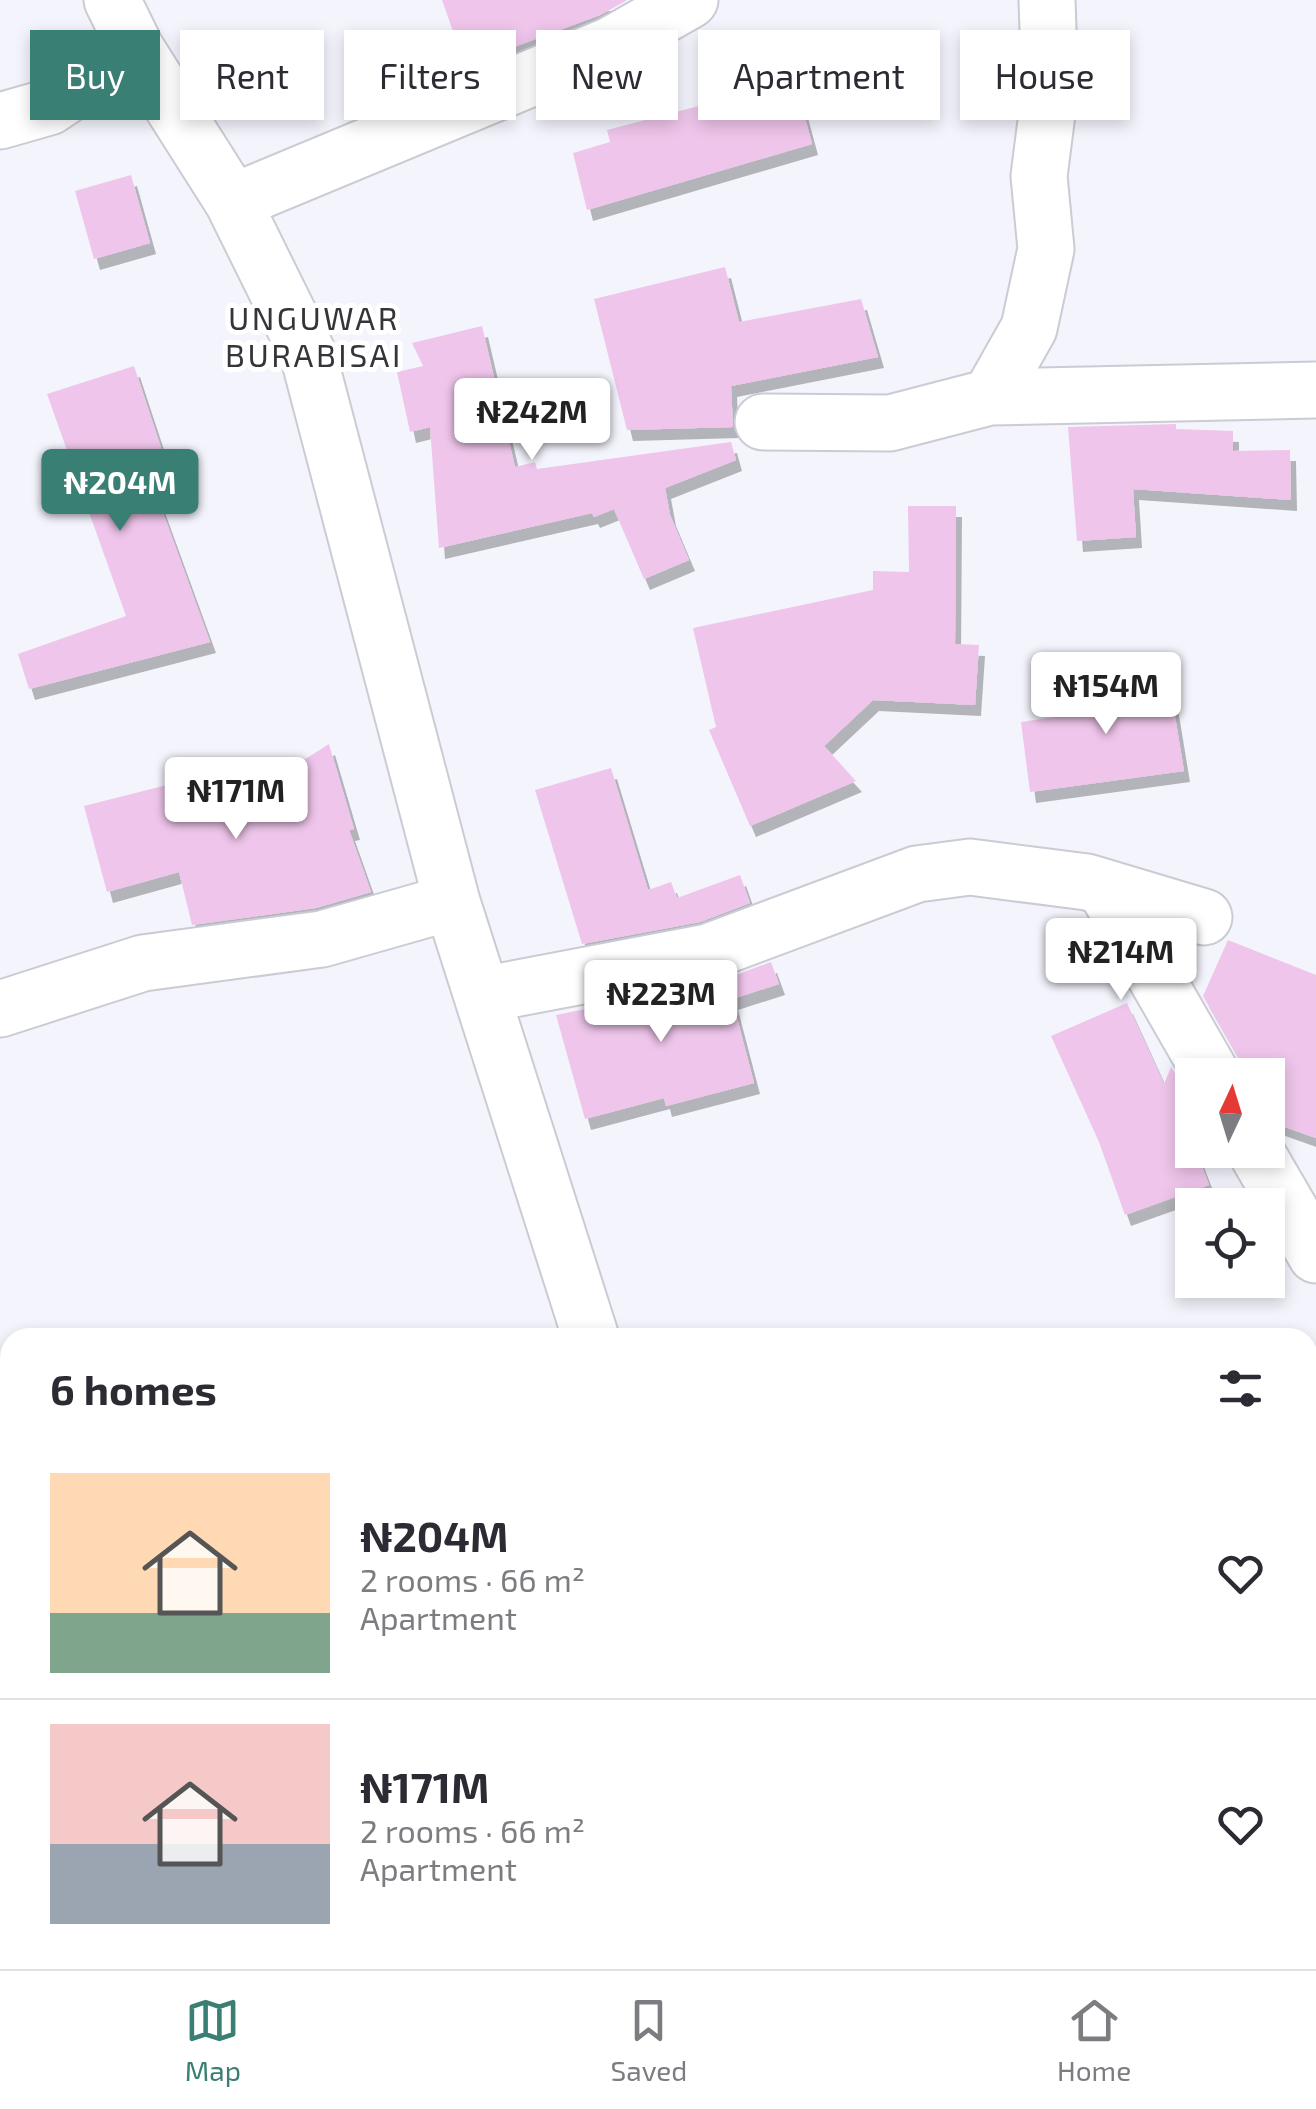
<!DOCTYPE html>
<meta charset="utf-8">
<style>
body{margin:0;font-family:"Exo 2",sans-serif;background:#f7f7f7;color:#2b2b33;height:100vh;display:flex;flex-direction:column;font-size:38px;white-space:nowrap}
*{box-sizing:border-box;margin:0}
p{font-size:32px;color:#7c7c81}
.icon{flex:none;width:55px;height:55px;fill:none;stroke:currentColor;stroke-width:2;stroke-linecap:round;stroke-linejoin:round}
.map{position:relative;flex:1;overflow:hidden}
.drawer{position:absolute;left:0px;top:1328px;width:1318px;height:642px;display:flex;flex-direction:column;background:#fff;border-radius:30px 30px 0 0;box-shadow:0 5px 15px #0003}
.drawer>*{flex:none}
.hud{position:absolute;left:30px;top:30px;width:1258px;height:90px;display:flex;gap:20px}
.needle{width:65px;rotate:4deg}
.tools{position:absolute;left:1175px;top:1058px;display:grid;gap:20px}
.tools a{display:grid;place-items:center;width:110px;height:110px;border-radius:0px;background:#fff;box-shadow:0 5px 15px #0003;font-size:50px}
.price{position:absolute;translate:-50% -85px;padding:0 22px;border-radius:10px;background:#fff;color:#222;font-size:32px;line-height:65px;filter:drop-shadow(0 2px 5px #0008)}
.price::after{content:'';position:absolute;left:50%;top:60px;width:30px;height:22px;margin-left:-15px;background:inherit;clip-path:polygon(0 0,100% 0,50% 100%)}
.price.current{background:#3a7f73;color:#fff}
ul{padding:0;list-style:none}
li{display:flex;align-items:center;gap:30px;height:250px;padding:0 50px}
li+li{border-top:2px solid #e1e1e2}
li span{display:grid;place-items:center;flex:none;width:280px;height:200px;border-radius:0px;color:#555}
li>.icon{margin-inline-start:auto}
span .icon{width:120px;height:120px;fill:#fffc;stroke-width:1}
li b{font-size:42px}
h2{display:flex;justify-content:space-between;align-items:center;height:120px;padding:0 50px;font-size:42px}
.pill{padding:0 35px;border-radius:0px;background:#fff;box-shadow:0 5px 15px #0003;font-size:35px;line-height:90px}
.pill.current{background:#3a7f73;color:#fff}
.menu{display:flex;justify-content:space-around;align-items:center;height:140px;border-top:2px solid #e1e1e2;background:#fff;font-size:28px;color:#7c7c81}
.menu a{display:grid;justify-items:center;gap:5px}
.menu .current{color:#3a7f73}
.map>svg:first-child{display:block}
.building{fill:#efc5eb;filter:url(#shadow)}
.lines{fill:none;stroke-linecap:round;stroke-linejoin:round}
.street-casing{stroke:#cbcbd3;stroke-width:59}
.street{stroke:#fff;stroke-width:55}
.labels{text-anchor:middle;dominant-baseline:central;stroke-width:10;stroke-linejoin:round;paint-order:stroke}
.quarter-label{font-size:32px;letter-spacing:2.5px;fill:#353539;stroke:#fff}
</style>
<div class="map">
<svg width="1316" height="1969" viewBox="0 0 1316 1969">
<defs>
<filter id="shadow"><feDropShadow dx="6" dy="11" stdDeviation="0" flood-color="#0004"/></filter>
</defs>
<rect width="100%" height="100%" fill="#f4f4fd"/>
<path class="building" d="M 442,0 L 626,0 L 626,1 L 600,15 L 465,65 Z
M 795,81 L 812,144 L 587,210 L 573,153 L 610,142 L 607,130 Z
M 131,175 L 150,243 L 94,259 L 75,191 Z
M 725,267 L 739,322 L 861,299 L 878,357 L 731,386 L 733,427 L 627,430 L 594,299 Z
M 482,326 L 515,467 L 535,462 L 537,469 L 731,442 L 736,460 L 665,488 L 670,515 L 689,560 L 644,579 L 614,509 L 594,517 L 592,513 L 439,548 L 430,427 L 410,432 L 397,372 L 423,366 L 412,343 Z
M 134,366 L 165,460 L 146,466 L 210,642 L 29,689 L 18,654 L 126,616 L 47,394 Z
M 1176,424 L 1176,429 L 1233,431 L 1233,451 L 1290,450 L 1291,500 L 1133,489 L 1136,537 L 1077,541 L 1068,427 Z
M 908,506 L 956,506 L 955,644 L 979,645 L 975,705 L 873,700 L 824,746 L 856,781 L 750,826 L 709,730 L 716,727 L 693,628 L 873,590 L 873,571 L 909,572 Z
M 1168,674 L 1184,771 L 1030,792 L 1021,722 L 1083,713 L 1079,689 Z
M 329,744 L 354,829 L 349,830 L 371,892 L 316,908 L 192,925 L 179,872 L 107,892 L 84,806 L 238,767 L 244,798 Z
M 611,768 L 648,890 L 671,882 L 677,898 L 740,875 L 750,903 L 700,922 L 582,944 L 535,790 Z
M 1228,940 L 1316,975 L 1316,1138 L 1268,1121 L 1268,1075 L 1243,1075 L 1239,1059 L 1203,996 Z
M 771,962 L 779,984 L 732,999 L 754,1083 L 666,1106 L 664,1098 L 585,1119 L 556,1015 L 714,983 Z
M 1127,1003 L 1164,1084 L 1171,1067 L 1192,1098 L 1192,1150 L 1208,1150 L 1198,1156 L 1209,1185 L 1125,1215 L 1099,1142 L 1051,1036 Z"/>
<g class="lines">
<defs>
<path id="street" d="M 112,0 L 136,49 L 233,202 L 308,354 L 452,902 L 591,1338
M 0,121 L 49,107 L 136,49
M 233,202 L 611,45 L 690,0
M 990,397 L 1316,390
M 763,422 L 890,423 L 990,397 L 1029,328 L 1046,249 L 1039,176 L 1050,90 L 1047,0
M 1104,887 L 1212,1075
M 482,995 L 708,952 L 917,874 L 970,867 L 1087,882 L 1204,917
M 0,1009 L 143,963 L 322,939 L 452,902
M 1255,1150 L 1316,1255
M 1308,1401 L 1316,1399
M 0,1717 L 10,1712"/>
</defs>
<use href="#street" class="street-casing"/>
<use href="#street" class="street"/>
</g>
<g class="labels">
<g class="quarter-label">
<text x="314" y="317">UNGUWAR<tspan x="314" dy="37">BURABISAI</tspan></text>
</g>
</g>
</svg>
<div class="tools">
<a><svg class="needle" viewBox="-14 -14 28 28"><path d="M0-13l5 13h-10z" fill="#e53935"/><path d="M0 13l5-13h-10z" fill="#7c7c81"/></svg></a>
<a><svg class="icon" aria-label="locate" viewBox="0 0 24 24"><circle cx="12" cy="12" r="6"/><path d="M12 2v4M12 18v4M2 12h4M18 12h4"/></svg></a>
</div>
<b class="price" style="left:532px;top:463px">₦242M</b>
<b class="price current" style="left:120px;top:534px">₦204M</b>
<b class="price" style="left:1106px;top:737px">₦154M</b>
<b class="price" style="left:236px;top:842px">₦171M</b>
<b class="price" style="left:1121px;top:1003px">₦214M</b>
<b class="price" style="left:661px;top:1045px">₦223M</b>
<div class="hud">
<a class="pill current">Buy</a>
<a class="pill">Rent</a>
<a class="pill">Filters</a>
<a class="pill">New</a>
<a class="pill">Apartment</a>
<a class="pill">House</a>
</div>
<section class="drawer">
<h2>6 homes<svg class="icon" aria-label="filters" viewBox="0 0 24 24"><path d="M4 7h16M4 17h16"/><circle cx="9" cy="7" r="2"/><circle cx="15" cy="17" r="2"/></svg></h2>
<ul>
<li><span style="background:linear-gradient(#ffd9b3 70%,#7fa58c 0)"><svg class="icon" aria-label="home" viewBox="0 0 24 24"><path d="M3 11l9-7 9 7M6 9v11h12V9"/></svg></span><div><b>₦204M</b><p>2 rooms · 66 m²</p><p>Apartment</p></div><svg class="icon" aria-label="heart" viewBox="0 0 24 24"><path d="M12 20l-8-8c-3-5 5-10 8-4 3-6 11-1 8 4z"/></svg></li>
<li><span style="background:linear-gradient(#f6c9c9 60%,#9aa5b1 0)"><svg class="icon" aria-label="home" viewBox="0 0 24 24"><path d="M3 11l9-7 9 7M6 9v11h12V9"/></svg></span><div><b>₦171M</b><p>2 rooms · 66 m²</p><p>Apartment</p></div><svg class="icon" aria-label="heart" viewBox="0 0 24 24"><path d="M12 20l-8-8c-3-5 5-10 8-4 3-6 11-1 8 4z"/></svg></li>
</ul>
</section>
</div>
<nav class="menu">
<a class="current"><svg class="icon" aria-label="map" viewBox="0 0 24 24"><path d="M3 6l6-2 6 2 6-2v14l-6 2-6-2-6 2zM9 4v14M15 6v14"/></svg>Map</a>
<a><svg class="icon" aria-label="saved" viewBox="0 0 24 24"><path d="M7 4h10v16l-5-4-5 4z"/></svg>Saved</a>
<a><svg class="icon" aria-label="home" viewBox="0 0 24 24"><path d="M3 11l9-7 9 7M6 9v11h12V9"/></svg>Home</a>
</nav>
